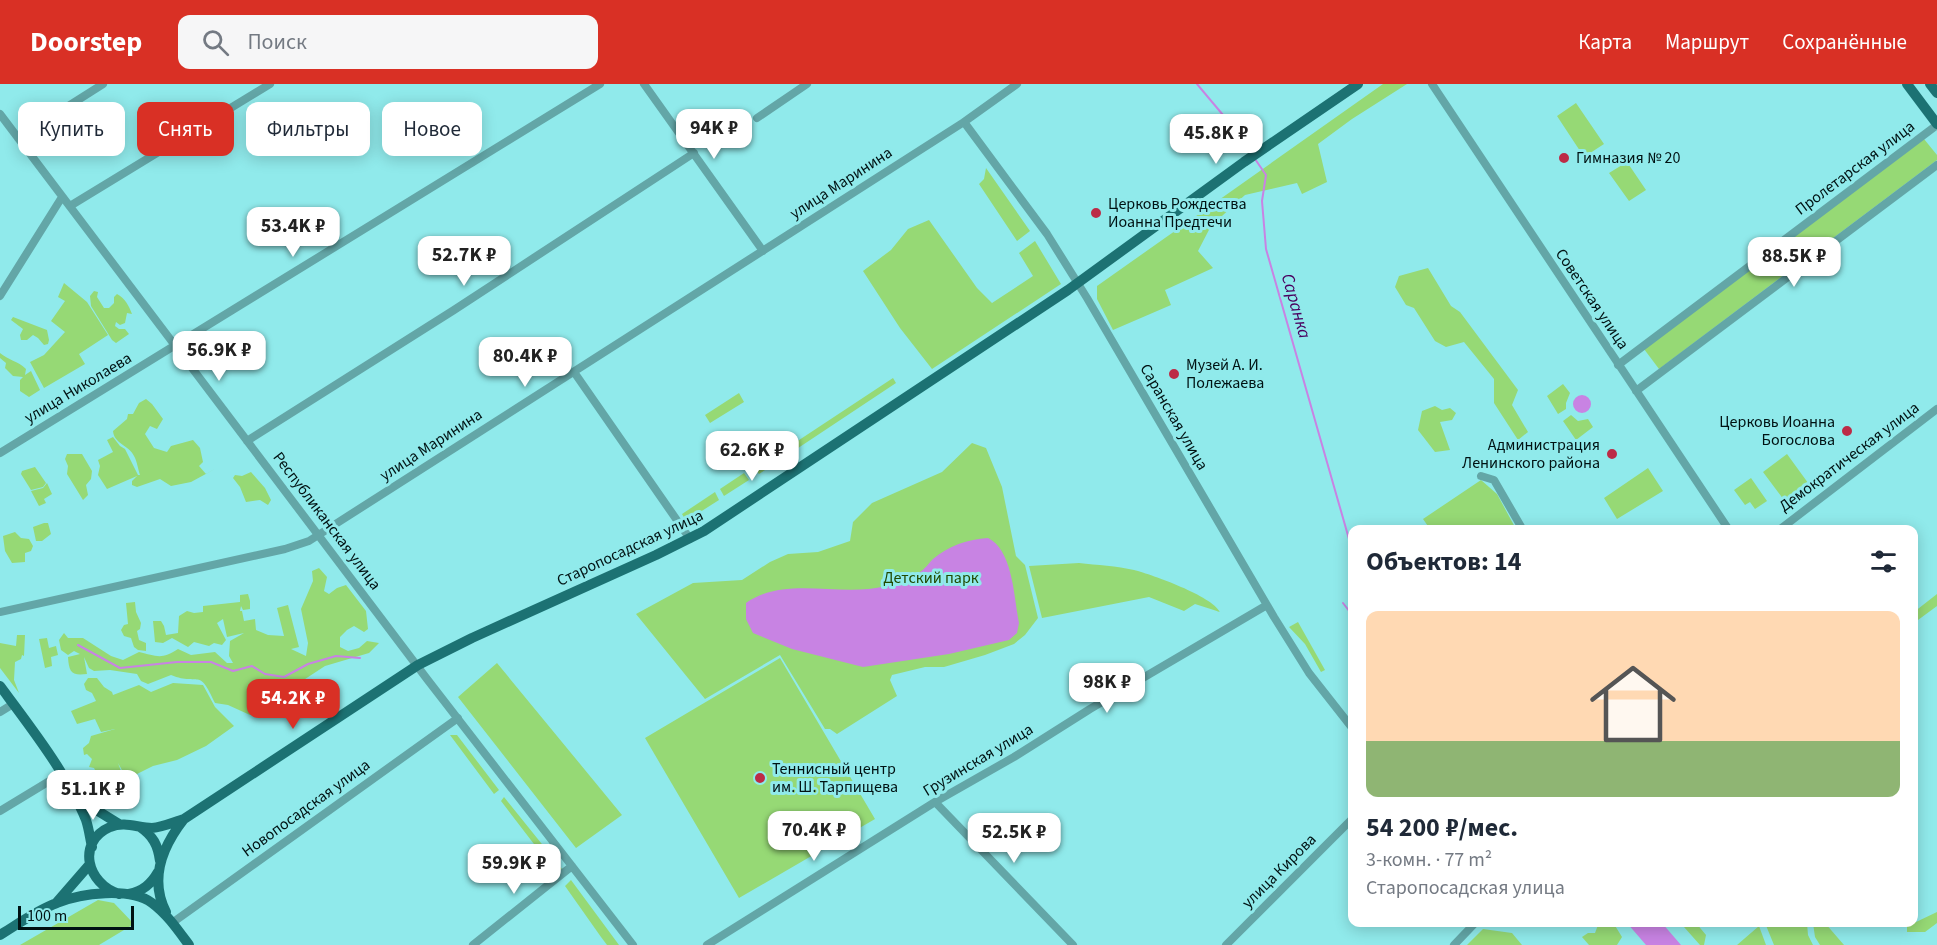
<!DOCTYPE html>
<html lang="ru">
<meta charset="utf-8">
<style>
body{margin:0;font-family:"Source Sans 3",sans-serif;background:#f6f6f7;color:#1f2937;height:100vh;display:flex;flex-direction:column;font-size:22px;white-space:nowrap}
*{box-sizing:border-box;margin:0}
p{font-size:20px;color:#747a83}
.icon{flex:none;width:33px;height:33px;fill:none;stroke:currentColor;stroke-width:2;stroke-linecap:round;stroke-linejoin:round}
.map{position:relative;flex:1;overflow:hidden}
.panel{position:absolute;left:1348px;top:441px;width:570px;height:402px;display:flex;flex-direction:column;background:#fff;border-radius:12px;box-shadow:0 3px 15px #0003}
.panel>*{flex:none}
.banner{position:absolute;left:18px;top:18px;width:570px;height:54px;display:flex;gap:12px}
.scale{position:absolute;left:18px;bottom:15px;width:116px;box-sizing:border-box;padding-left:6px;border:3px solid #001213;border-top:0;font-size:16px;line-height:21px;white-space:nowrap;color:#001213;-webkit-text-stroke:4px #90eaeb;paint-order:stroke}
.price{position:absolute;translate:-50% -51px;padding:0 14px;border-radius:12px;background:#fff;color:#222;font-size:20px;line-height:39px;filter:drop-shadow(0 2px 3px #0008)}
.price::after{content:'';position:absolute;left:50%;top:36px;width:18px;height:14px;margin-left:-9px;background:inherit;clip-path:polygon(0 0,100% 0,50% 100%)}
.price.current{background:#d93025;color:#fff}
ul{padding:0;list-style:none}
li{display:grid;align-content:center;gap:12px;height:318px;padding:0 18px}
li+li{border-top:2px solid #e0e1e3}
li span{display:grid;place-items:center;height:186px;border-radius:12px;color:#555}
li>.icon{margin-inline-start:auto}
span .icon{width:108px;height:108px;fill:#fffc;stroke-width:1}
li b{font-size:26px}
h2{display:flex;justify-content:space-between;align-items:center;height:72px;padding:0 18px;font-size:26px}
.pill{padding:0 21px;border-radius:12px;background:#fff;box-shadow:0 3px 15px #0003;font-size:21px;line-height:54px}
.pill.current{background:#d93025;color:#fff}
header{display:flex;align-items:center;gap:36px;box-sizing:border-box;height:84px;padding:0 30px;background:#d93025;color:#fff}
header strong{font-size:28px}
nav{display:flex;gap:33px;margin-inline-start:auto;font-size:21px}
.search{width:420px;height:54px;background:#f6f6f7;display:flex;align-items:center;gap:15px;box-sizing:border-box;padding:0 21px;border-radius:12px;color:#747a83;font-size:22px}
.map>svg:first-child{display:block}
.green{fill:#96d975}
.water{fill:#c883e3}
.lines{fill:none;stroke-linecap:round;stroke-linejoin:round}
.stream{stroke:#c883e3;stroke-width:2}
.minor{stroke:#63a6a7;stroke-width:8}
.major{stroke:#1c7273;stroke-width:10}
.poi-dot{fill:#bc2b46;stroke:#90eaeb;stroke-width:2}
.labels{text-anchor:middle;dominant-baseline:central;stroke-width:6;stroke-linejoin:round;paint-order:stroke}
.poi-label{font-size:16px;fill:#001213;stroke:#90eaeb;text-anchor:start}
.street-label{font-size:16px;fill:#001213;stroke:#90eaeb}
.park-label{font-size:16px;fill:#204a00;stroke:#90eaeb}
.water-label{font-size:18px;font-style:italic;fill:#49015e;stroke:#90eaeb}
</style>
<header>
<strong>Doorstep</strong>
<div class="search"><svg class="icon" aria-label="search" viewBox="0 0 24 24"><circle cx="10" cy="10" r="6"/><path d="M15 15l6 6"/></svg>Поиск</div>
<nav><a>Карта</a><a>Маршрут</a><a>Сохранённые</a></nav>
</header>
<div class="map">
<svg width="1937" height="861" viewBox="0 0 1937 861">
<rect width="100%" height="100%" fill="#90eaeb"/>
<path class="green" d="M 1383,0 L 1407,0 L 1352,35 L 1318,60 L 1327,98 L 1302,110 L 1297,99 L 1245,111 L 1211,142 L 1198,167 L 1213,184 L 1165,206 L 1171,221 L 1113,246 L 1097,215 L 1097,202 Z
M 1576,19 L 1604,60 L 1584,73 L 1557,32 Z
M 1924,55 L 1937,71 L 1937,76 L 1659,285 L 1644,265 Z
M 1627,78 L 1646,106 L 1629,117 L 1609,89 Z
M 986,84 L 1030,147 L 1017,157 L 979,100 L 984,95 Z
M 929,136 L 977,204 L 992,219 L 1033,192 L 1019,169 L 1035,157 L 1061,200 L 932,285 L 900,244 L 863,187 L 891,166 L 908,145 Z
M 1428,184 L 1451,222 L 1460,228 L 1518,306 L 1512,321 L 1528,348 L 1518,356 L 1494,319 L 1494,295 L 1464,258 L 1446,263 L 1435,257 L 1414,224 L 1406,221 L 1395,203 L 1399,192 Z
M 64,199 L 87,218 L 108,251 L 79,270 L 85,280 L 44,304 L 30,278 L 44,271 L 65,248 L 51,237 L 65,217 L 58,213 Z
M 94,207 L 98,208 L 97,213 L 104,224 L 109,224 L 114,219 L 114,213 L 117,210 C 125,214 129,222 132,230 L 127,229 L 125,239 L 120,241 L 116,238 L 115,242 L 119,245 L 125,245 L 129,250 L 116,259 L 112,256 L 91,222 L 90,212 Z
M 13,233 L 47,246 L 49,256 L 48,260 L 44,261 L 38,254 L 33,251 L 27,256 L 21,256 L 20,251 L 23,245 L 11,236 Z
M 0,269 C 8,276 18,277 26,285 L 25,291 L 31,287 L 40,306 L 29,313 L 20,307 L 20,296 L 23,293 L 13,292 L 5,284 L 6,279 L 0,274 Z
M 893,294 L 896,299 L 759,390 L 755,385 Z
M 1563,300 L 1570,309 L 1566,319 L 1566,325 L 1558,330 L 1547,312 Z
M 739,309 L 744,318 L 710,339 L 705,331 Z
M 146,315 L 152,320 L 163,335 L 157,345 L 150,342 L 145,350 L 154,364 L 167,368 L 171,362 L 193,356 L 200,364 L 203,378 L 199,382 L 206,390 L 215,385 L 191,398 L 171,402 L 160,395 L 137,403 L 132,401 L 132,397 L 137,392 L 107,405 L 98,391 L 100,382 L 98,376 L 113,368 L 107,356 L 113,353 L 120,362 L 125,365 L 138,391 L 140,391 C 138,385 137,377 134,372 C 129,361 114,360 113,347 L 127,335 L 128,330 L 133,330 L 139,319 Z
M 1435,322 L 1442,326 L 1450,324 L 1456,329 L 1452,336 L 1440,338 L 1450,366 L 1435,368 L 1418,346 L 1422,327 Z
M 1571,331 L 1578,337 L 1588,335 L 1593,343 L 1576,356 L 1563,337 Z
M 972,359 L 986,364 L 1002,403 L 1016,472 L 1025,481 L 1038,534 L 1025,551 L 1014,560 L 985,571 L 944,583 L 925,583 L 892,591 L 890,596 L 897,612 L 837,650 L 830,645 L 825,645 L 780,571 L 705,615 L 636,530 L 693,499 L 742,496 L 770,478 L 788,470 L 818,468 L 850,457 L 853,438 L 872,419 L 942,388 Z
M 67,370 L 82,370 L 92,387 L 91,395 L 86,401 L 88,411 L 83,416 L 67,390 L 68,382 L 65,375 Z
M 1787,370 L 1811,403 L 1787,420 L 1763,388 Z
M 35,383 L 46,399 L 43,403 L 31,406 L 21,390 L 22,387 Z
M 1648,384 L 1663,407 L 1617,435 L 1604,414 Z
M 251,388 L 265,404 L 271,416 L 268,421 L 260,416 L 246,418 L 240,403 L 233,394 L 235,391 L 242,392 Z
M 744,389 L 749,396 L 724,412 L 720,405 Z
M 1751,394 L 1767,417 L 1755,425 L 1750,418 L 1745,421 L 1734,406 Z
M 1481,396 L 1497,410 L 1516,445 L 1430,445 L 1423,435 Z
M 47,399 L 52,410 L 44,415 L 46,419 L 39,422 L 31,407 L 43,404 Z
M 715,408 L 719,416 L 686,437 L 682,430 Z
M 44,439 L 48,439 L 51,450 L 42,457 L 36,457 L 33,443 Z
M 15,448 L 21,454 L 29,455 L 33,462 L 31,467 L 25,469 L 25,478 L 12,479 L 5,467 L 3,452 Z
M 1079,479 C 1097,481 1117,482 1134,486 C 1153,491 1212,512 1220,528 L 1195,520 L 1184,527 L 1149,513 L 1042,534 L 1029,482 Z
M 319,484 L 327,493 L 324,507 L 329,510 L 337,504 L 346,501 L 366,527 L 368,545 L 364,548 L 354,542 L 347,546 L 340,553 L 340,563 L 348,567 L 359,564 L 367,557 L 379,559 L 369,569 L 325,582 L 250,631 L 228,621 L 215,619 C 198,582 201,603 171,591 L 148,600 L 141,597 L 137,590 L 110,586 L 94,587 L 89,584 L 84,573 L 87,590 C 71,592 69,588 68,573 L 80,570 L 74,567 L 68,571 L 61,566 L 59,556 L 64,549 L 68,554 L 83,554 L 111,572 L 123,576 L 139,568 C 156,572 162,576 178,565 L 191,571 L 215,568 L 227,579 L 233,579 L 229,572 L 230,557 L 244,549 L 227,553 L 223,535 L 217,539 L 226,556 L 222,561 L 214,559 L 209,562 L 194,558 L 188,563 L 172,554 L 163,559 L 155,558 L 153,537 L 161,537 L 164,542 L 166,551 L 178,549 L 179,532 L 187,527 L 194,529 L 203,528 L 203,522 L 240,518 L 240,511 L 248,510 L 250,517 L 250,525 L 243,526 L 241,522 L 240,527 L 242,527 L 244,537 L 255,535 L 256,546 L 268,551 L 284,552 L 277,524 L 288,521 L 299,563 L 291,565 L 306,572 L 308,559 L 301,525 L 313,497 L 312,487 Z
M 1937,510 L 1937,522 L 1918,536 L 1914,528 Z
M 135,518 L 136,528 L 141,539 L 140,545 L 137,547 L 139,556 L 146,559 L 146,567 L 138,566 L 134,563 L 131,554 L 124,552 L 121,546 L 124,541 L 128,540 L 126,519 Z
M 1298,538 L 1325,586 L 1321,588 L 1305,560 L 1289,543 Z
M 17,551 L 25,551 L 24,572 L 22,571 L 21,575 L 15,578 L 14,596 L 19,609 L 0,584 L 0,559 L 16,562 Z
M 47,554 L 49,564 L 56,562 L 58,571 L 51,573 L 52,582 L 45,584 L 39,555 Z
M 780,574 L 875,735 L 739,814 L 645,654 Z
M 497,579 L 622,731 L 576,764 L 458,613 Z
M 88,594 L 97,594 L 104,603 L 112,608 L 113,611 L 139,601 L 151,608 L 173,599 L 203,601 L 215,623 L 234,642 L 206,662 L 177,676 L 153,682 L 127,695 L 118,679 L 121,687 L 103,697 L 100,696 L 94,684 L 89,683 L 92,675 L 87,670 L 84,671 L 83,664 L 89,659 L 91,652 L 115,645 L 101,648 L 95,635 L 77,640 L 71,627 L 96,617 L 92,609 L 86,606 L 84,600 Z
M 450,651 L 457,651 L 499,706 L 494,710 Z
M 504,713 L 562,785 L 557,790 L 501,717 Z
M 571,796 L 619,861 L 607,861 L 601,853 L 565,802 Z
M 98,816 L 114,819 L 134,840 L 99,861 L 20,861 Z
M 1937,828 L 1937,839 L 1925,848 L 1907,848 L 1907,839 L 1916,838 Z
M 1601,838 L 1614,840 L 1622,853 L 1617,861 L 1589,861 L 1582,853 L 1588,849 L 1595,849 L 1598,841 Z
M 1680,839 L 1696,839 L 1706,851 L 1704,861 L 1700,861 L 1684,843 L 1687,839 L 1683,842 Z
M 1765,839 L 1807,839 L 1808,851 L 1813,861 L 1774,861 Z
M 1813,839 L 1825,839 L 1844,861 L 1820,861 L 1815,853 Z
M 1759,842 L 1766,861 L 1737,861 Z
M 1483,845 L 1512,849 L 1522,861 L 1467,861 Z"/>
<path class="water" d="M1573 320a9 9 0 1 1 18 0a9 9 0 1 1-18 0Z
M 988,454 C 1013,466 1014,514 1019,539 L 1017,549 L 1009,556 L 949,570 L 863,583 L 792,565 L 753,549 L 746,535 L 746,519 C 786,491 840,514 886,502 C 896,499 911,495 920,488 C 925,485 929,479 933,475 C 948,462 968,455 988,454 Z
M 1627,839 L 1662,839 L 1681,861 L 1646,861 Z"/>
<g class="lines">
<path class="stream" d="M 1197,0 L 1239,50 L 1251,68
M 1255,75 L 1266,91 L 1262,117 L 1266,165 L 1353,469
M 1343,519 L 1353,532
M 78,561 L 120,584 L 177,578 L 211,578 L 233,587 L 252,582 L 265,590 L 284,593 L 308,580 L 336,572 L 360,574"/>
<path class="minor" d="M 644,0 L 763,167
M 1432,0 L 1729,446
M 0,30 L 427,595 L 633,861
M 757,34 L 807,0
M 964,38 L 1047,150 L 1087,214 L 1274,533 L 1309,589 L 1353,645
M 18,54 L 103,0
M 70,122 L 270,0
M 0,212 L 62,113
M 1618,281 L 1937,41
M 574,288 L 690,455
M 1636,307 L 1937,81
M 247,357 L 454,226 L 694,69
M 0,369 L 600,0
M 1481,392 L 1494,396 L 1523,446
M 1779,446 L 1937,325
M 0,528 L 285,465 L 309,457 L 964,38 L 1017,0
M 0,628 L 13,620
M 935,718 L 1073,861
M 0,727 L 61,690
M 172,839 L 458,634
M 473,861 L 572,782
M 707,861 L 935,718 L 1014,673 L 1090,625 L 1267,521
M 1226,861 L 1353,734
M 1454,861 L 1476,838"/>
<path class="major" d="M 1907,0 L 1937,40
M 1930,0 L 1937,9
M 0,602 C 29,641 68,691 86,736 C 89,745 90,754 92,763
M 77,708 L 98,727 L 119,740
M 140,743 C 153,752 158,761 160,777
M 119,810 C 87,800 76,758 110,743 C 125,737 138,744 152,744 C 163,743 174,738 184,735 L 418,581 L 472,554 L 656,471 L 704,447 L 1068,206 L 1244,78 L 1358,0
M 129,810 C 143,807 151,800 158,788
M 57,818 L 90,780
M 166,828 C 149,795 162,763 184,735
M 0,851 C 18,840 37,826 57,819 C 81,809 130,803 152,819 C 167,830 178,846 189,861"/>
</g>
<g class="poi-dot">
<circle cx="1564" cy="74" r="6"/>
<circle cx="1096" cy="129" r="6"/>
<circle cx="1174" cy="290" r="6"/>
<circle cx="1847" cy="347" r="6"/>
<circle cx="1612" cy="370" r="6"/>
<circle cx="760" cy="694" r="6"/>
</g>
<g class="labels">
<g class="poi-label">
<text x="1576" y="74">Гимназия № 20</text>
<text x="1108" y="120">Церковь Рождества<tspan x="1108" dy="18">Иоанна Предтечи</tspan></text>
<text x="1186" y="281">Музей А. И.<tspan x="1186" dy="18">Полежаева</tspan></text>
<text x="1835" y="338" text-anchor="end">Церковь Иоанна<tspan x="1835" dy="18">Богослова</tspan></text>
<text x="1600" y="361" text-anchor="end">Администрация<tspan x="1600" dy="18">Ленинского района</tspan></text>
<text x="772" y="685">Теннисный центр<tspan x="772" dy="18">им. Ш. Тарпищева</tspan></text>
</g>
<g class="street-label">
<text transform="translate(1855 84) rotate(-37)">Пролетарская улица</text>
<text transform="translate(841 99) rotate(-33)">улица Маринина</text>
<text transform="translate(1592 215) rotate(56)">Советская улица</text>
<text transform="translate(78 304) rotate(-31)">улица Николаева</text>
<text transform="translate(1174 333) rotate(60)">Саранская улица</text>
<text transform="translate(431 361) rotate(-33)">улица Маринина</text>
<text transform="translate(1849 373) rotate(-37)">Демократическая улица</text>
<text transform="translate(327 437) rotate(53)">Республиканская улица</text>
<text transform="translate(630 464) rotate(-25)">Старопосадская улица</text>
<text transform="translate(978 676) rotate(-31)">Грузинская улица</text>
<text transform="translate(306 724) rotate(-36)">Новопосадская улица</text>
<text transform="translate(1279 787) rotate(-45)">улица Кирова</text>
</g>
<g class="park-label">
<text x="931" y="494">Детский парк</text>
</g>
<g class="water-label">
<text transform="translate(1296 222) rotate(74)">Саранка</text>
</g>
</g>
</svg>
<div class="scale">100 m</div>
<b class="price" style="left:714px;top:76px">94K ₽</b>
<b class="price" style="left:1216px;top:81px">45.8K ₽</b>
<b class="price" style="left:293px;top:174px">53.4K ₽</b>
<b class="price" style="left:464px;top:203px">52.7K ₽</b>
<b class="price" style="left:1794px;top:204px">88.5K ₽</b>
<b class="price" style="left:219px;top:298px">56.9K ₽</b>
<b class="price" style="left:525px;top:304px">80.4K ₽</b>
<b class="price" style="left:752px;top:398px">62.6K ₽</b>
<b class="price" style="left:1107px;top:630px">98K ₽</b>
<b class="price current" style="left:293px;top:646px">54.2K ₽</b>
<b class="price" style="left:93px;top:737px">51.1K ₽</b>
<b class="price" style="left:814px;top:778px">70.4K ₽</b>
<b class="price" style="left:1014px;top:780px">52.5K ₽</b>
<b class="price" style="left:514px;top:811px">59.9K ₽</b>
<div class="banner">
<a class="pill">Купить</a>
<a class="pill current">Снять</a>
<a class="pill">Фильтры</a>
<a class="pill">Новое</a>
</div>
<section class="panel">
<h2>Объектов: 14<svg class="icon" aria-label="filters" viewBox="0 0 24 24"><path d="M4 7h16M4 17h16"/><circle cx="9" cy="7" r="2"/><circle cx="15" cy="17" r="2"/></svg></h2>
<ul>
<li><span style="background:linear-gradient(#ffd9b3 70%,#8fb573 0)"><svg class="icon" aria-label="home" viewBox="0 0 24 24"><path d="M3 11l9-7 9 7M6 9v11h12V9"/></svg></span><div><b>54 200 ₽/мес.</b><p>3-комн. · 77 m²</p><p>Старопосадская улица</p></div></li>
</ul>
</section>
</div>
